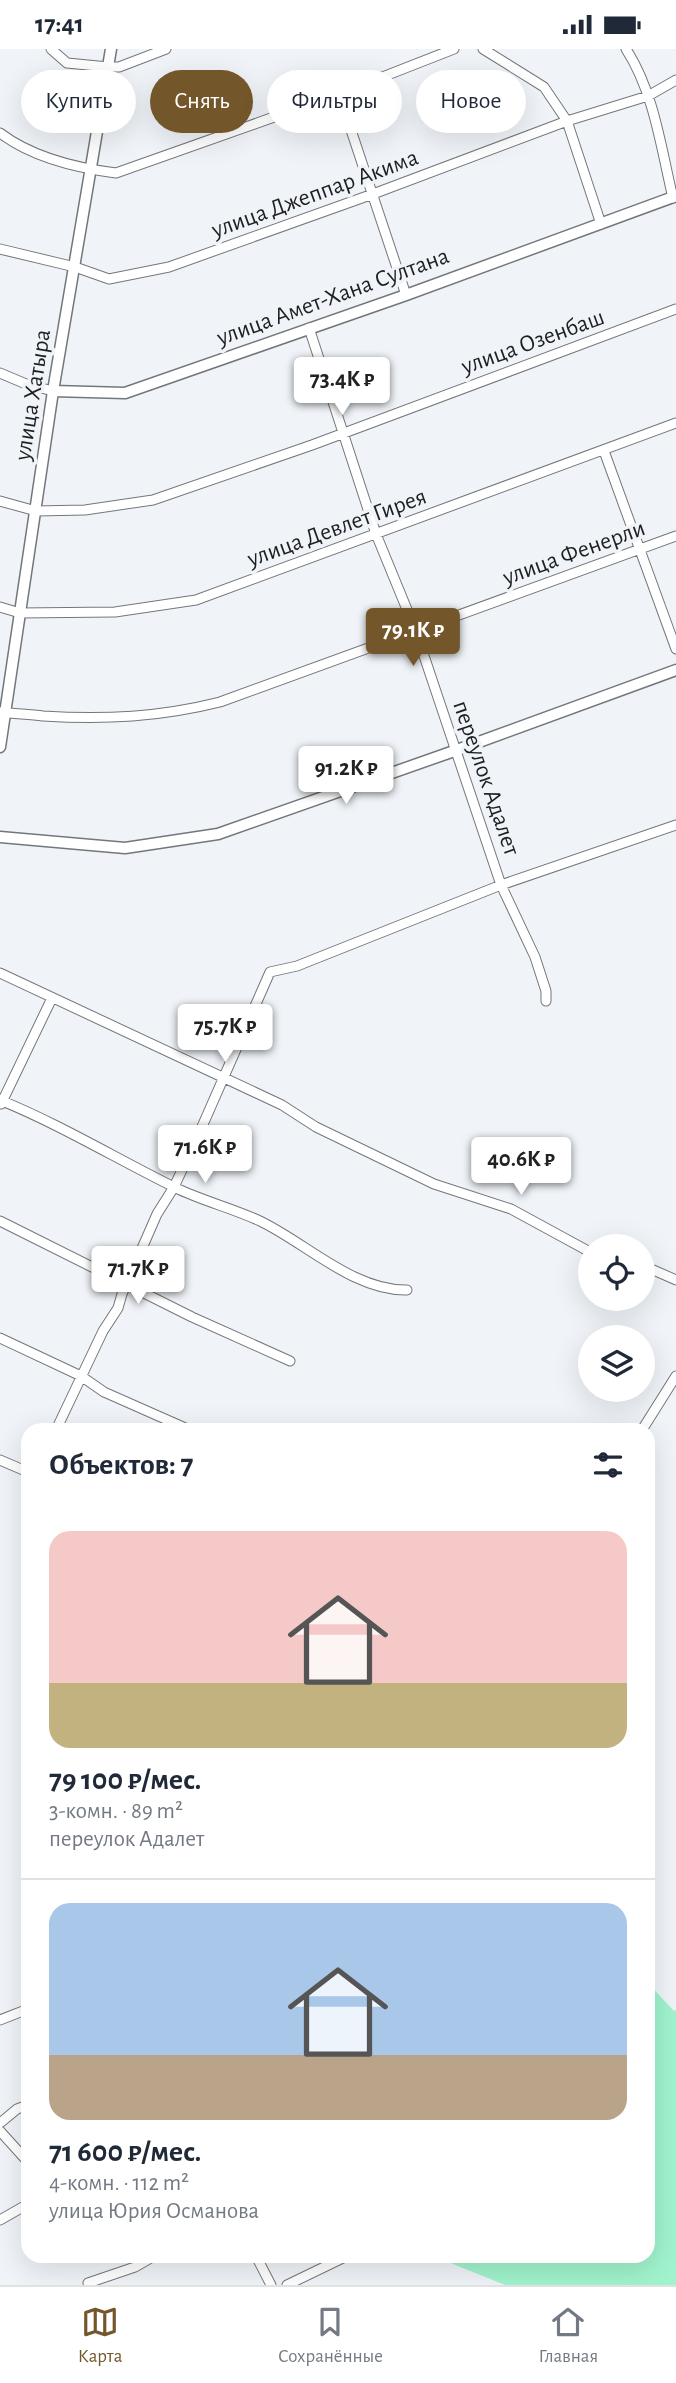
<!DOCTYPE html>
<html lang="ru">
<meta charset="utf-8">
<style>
body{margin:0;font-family:"Alegreya Sans",sans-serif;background:#f6f6f7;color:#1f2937;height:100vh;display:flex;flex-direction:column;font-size:26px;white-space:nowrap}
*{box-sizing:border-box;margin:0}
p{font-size:23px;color:#747a83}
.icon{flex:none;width:38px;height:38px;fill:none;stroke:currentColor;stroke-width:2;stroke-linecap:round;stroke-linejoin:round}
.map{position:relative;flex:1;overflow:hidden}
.details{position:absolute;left:21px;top:1374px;width:634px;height:840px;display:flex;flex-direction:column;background:#fff;border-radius:21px;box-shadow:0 7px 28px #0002}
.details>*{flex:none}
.top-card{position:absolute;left:21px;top:21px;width:635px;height:63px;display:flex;gap:14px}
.controls{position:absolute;left:578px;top:1185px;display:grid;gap:14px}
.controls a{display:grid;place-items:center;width:77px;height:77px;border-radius:50%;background:#fff;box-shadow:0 7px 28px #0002;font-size:35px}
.price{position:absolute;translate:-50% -60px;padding:0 16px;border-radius:7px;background:#fff;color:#222;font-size:23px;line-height:46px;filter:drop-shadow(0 2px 4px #0008)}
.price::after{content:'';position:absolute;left:50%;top:42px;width:21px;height:16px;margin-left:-10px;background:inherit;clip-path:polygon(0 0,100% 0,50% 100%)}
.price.active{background:#73562a;color:#fff}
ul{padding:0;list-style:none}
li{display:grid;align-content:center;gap:14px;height:371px;padding:0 28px}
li+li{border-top:2px solid #e0e1e3}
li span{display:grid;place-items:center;height:217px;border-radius:21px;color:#555}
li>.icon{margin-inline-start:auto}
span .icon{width:126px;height:126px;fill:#fffc;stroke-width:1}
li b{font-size:30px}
h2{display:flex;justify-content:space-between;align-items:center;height:84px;padding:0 28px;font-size:30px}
.chip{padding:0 24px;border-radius:32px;background:#fff;box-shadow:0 7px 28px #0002;font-size:24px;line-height:63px}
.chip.active{background:#73562a;color:#fff}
.status{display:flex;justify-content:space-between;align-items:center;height:49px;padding:0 35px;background:#fff;direction:ltr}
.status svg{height:19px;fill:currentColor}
.menu{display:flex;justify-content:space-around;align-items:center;height:98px;border-top:2px solid #e0e1e3;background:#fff;font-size:19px;color:#747a83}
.menu a{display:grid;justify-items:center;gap:4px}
.menu .active{color:#73562a}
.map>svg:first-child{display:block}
.green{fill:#a0f3cd}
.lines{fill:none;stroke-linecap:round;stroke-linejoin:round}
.minor-casing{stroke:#73777a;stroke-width:11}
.tertiary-casing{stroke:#73777a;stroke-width:13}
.minor{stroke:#fff;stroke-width:9}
.tertiary{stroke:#fff;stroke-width:10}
.labels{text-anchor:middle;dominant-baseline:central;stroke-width:7;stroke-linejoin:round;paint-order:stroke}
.street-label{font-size:24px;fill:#1e1f21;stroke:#f0f4f8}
</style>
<div class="status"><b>17:41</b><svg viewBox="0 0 49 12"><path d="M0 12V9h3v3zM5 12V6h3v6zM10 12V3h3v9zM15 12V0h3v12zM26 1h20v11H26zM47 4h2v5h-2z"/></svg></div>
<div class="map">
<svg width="676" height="2236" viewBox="0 0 676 2236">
<rect width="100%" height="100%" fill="#f0f4f8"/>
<path class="green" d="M 648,1934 L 674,1962 L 676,1961 L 676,2236 L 505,2236 L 433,2207 L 648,2207 Z"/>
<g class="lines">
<defs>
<path id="minor" d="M 51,0 L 67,14 L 108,18 L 119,18 L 166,0
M 483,0 L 544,38 L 567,72 L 601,175
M 626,0 C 654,43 661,99 673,149
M 339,45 L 406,246
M 0,84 C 33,109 76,119 116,124 L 339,45 L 454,0
M 0,200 L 75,218 L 109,230 L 169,218 L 373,145 L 567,72 L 648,47 L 676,31
M 309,279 L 376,485 L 415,580 L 501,836 L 535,908 L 546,942 L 546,952
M 0,324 L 26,335 L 53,342
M 604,402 L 676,600
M 0,452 L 36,462 L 85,461 L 153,451 L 312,396 L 676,260
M 0,558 L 20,564 L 115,563 L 196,551 L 676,374
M 0,663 C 14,665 29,665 43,667 C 105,671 160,668 220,653 L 676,487
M 0,924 L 282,1056 L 316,1078 L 434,1135 L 511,1160 L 590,1203
M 0,1051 C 61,1076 117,1110 176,1139 C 203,1152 232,1159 260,1172 C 306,1194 354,1242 407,1241
M 1,1055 L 52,949
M 0,1172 L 192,1268 L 290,1312
M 642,1216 L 676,1231
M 0,1289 L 81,1327 L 104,1343 L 190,1381
M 56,1381 L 103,1282 L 118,1259 L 122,1245 L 157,1165 L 174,1138 L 201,1080 L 270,923 L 297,917 L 501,836 L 676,776
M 642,1381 L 676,1327
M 0,1411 L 28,1423
M 0,1971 L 28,1960
M 0,2074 L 17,2060 L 28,2056
M 0,2082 L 28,2113
M 0,2171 L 28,2155
M 256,2207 L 271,2236
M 88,2234 L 135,2218 L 154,2207
M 287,2236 L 347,2207"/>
<path id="tertiary" d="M 53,342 L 125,344 L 406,246 L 676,147
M 0,698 L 53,342 L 111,0
M 0,788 L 125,799 L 218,785 L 457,701 L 676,621"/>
</defs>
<use href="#minor" class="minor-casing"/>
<use href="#tertiary" class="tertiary-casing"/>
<use href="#minor" class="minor"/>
<use href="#tertiary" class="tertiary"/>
</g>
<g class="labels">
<g class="street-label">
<text transform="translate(315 145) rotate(-20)">улица Джеппар Акима</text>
<text transform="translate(333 248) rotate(-20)">улица Амет-Хана Султана</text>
<text transform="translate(533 293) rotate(-20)">улица Озенбаш</text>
<text transform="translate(33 346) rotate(-81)">улица Хатыра</text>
<text transform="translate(337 479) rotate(-20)">улица Девлет Гирея</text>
<text transform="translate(574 504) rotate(-20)">улица Фенерли</text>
<text transform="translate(486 729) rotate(71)">переулок Адалет</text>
</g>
</g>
</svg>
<div class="controls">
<a><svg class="icon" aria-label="locate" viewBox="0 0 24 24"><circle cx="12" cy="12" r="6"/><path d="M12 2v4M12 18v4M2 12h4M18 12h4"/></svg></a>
<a><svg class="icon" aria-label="layers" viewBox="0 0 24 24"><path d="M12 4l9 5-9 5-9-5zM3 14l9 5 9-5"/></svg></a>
</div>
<b class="price" style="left:342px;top:368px">73.4K ₽</b>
<b class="price active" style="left:413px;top:619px">79.1K ₽</b>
<b class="price" style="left:346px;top:757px">91.2K ₽</b>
<b class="price" style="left:225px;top:1015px">75.7K ₽</b>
<b class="price" style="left:205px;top:1136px">71.6K ₽</b>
<b class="price" style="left:521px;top:1148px">40.6K ₽</b>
<b class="price" style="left:138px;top:1257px">71.7K ₽</b>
<div class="top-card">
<a class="chip">Купить</a>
<a class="chip active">Снять</a>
<a class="chip">Фильтры</a>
<a class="chip">Новое</a>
</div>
<section class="details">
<h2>Объектов: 7<svg class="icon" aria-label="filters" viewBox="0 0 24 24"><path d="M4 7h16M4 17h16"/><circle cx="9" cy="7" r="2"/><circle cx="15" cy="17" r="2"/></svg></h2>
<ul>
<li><span style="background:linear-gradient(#f6c9c9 70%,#c2b280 0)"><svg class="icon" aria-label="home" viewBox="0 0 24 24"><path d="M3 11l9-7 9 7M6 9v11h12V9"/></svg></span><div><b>79 100 ₽/мес.</b><p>3-комн. · 89 m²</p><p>переулок Адалет</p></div></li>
<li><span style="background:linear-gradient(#a9c7e8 70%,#b9a48a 0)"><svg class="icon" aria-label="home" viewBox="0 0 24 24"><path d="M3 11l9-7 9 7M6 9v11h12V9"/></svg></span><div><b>71 600 ₽/мес.</b><p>4-комн. · 112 m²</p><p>улица Юрия Османова</p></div></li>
</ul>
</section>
</div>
<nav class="menu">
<a class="active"><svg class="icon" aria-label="map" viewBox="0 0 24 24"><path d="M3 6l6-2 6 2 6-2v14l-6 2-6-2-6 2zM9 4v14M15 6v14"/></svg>Карта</a>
<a><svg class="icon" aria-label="saved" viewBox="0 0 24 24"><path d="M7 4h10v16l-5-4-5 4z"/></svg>Сохранённые</a>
<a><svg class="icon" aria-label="home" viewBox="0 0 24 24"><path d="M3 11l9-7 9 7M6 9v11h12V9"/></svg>Главная</a>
</nav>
